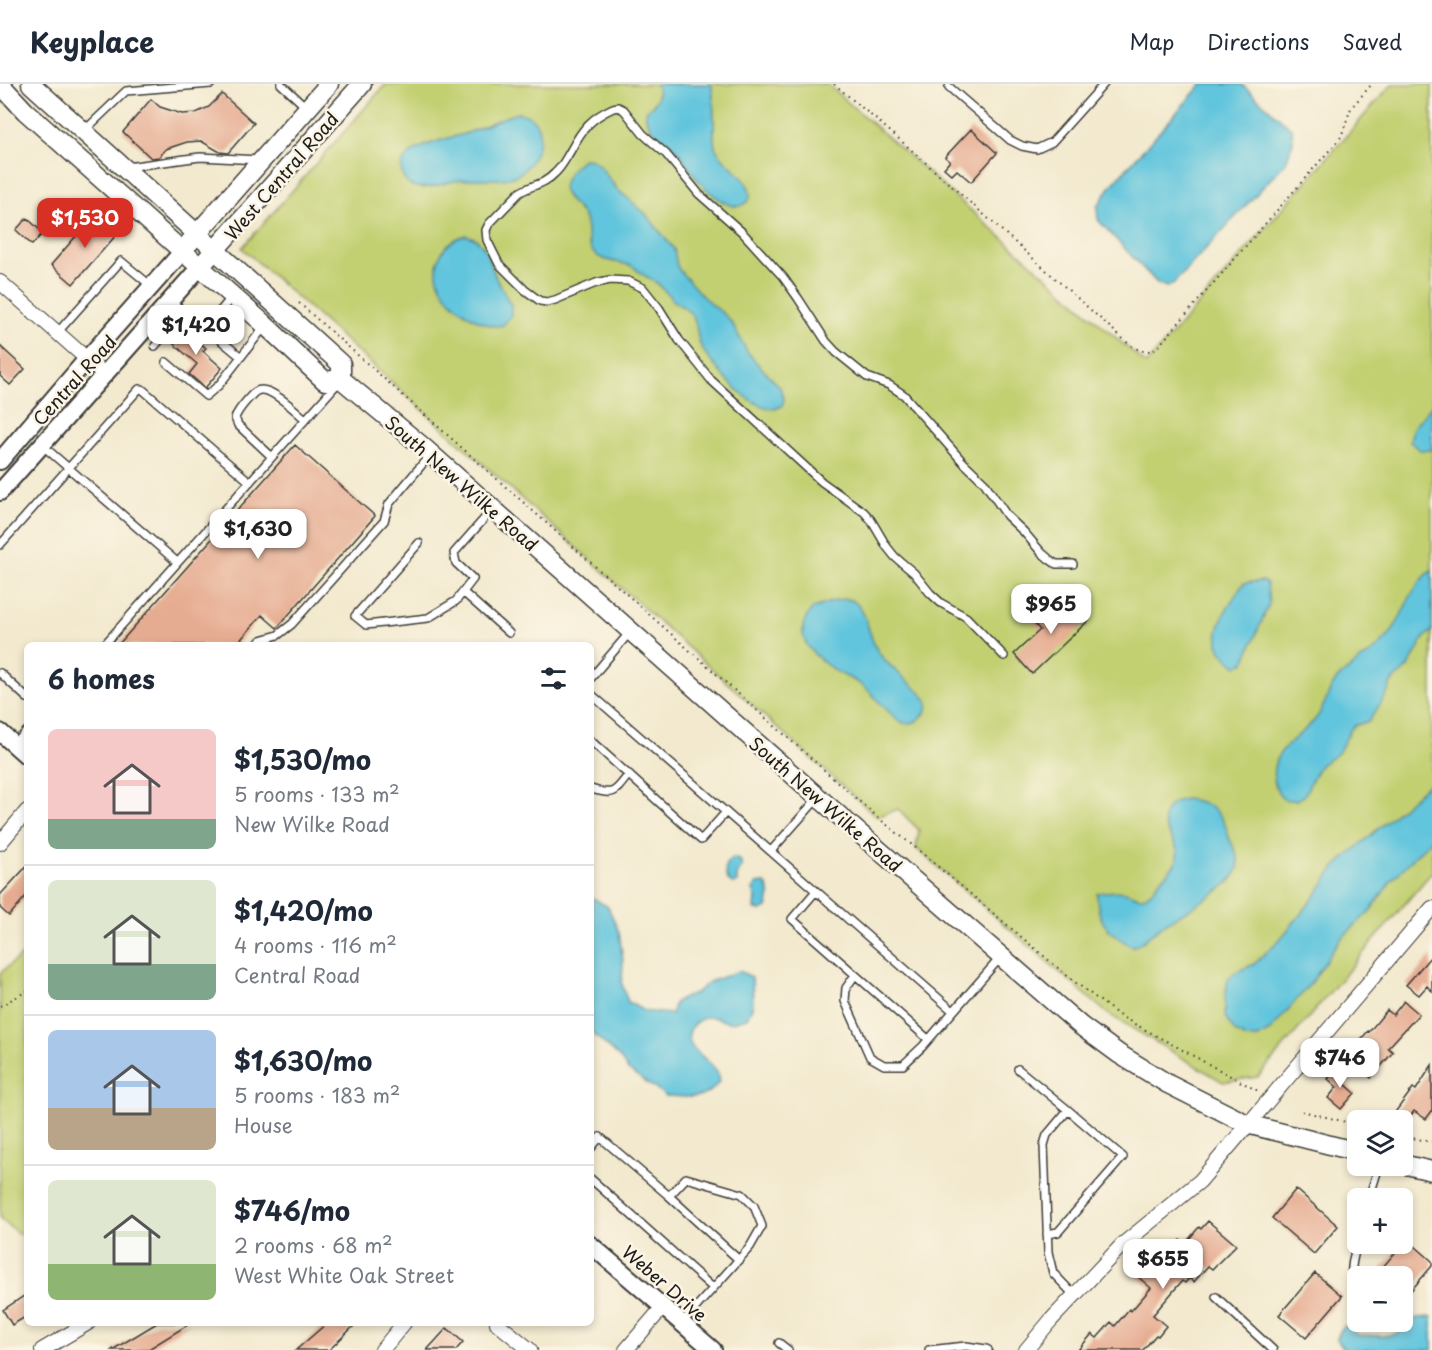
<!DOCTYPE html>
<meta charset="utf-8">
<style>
body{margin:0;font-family:"Playpen Sans",sans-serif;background:#f2f2f3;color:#1f2937;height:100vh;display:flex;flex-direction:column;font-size:22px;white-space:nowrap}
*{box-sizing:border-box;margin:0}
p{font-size:20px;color:#747a83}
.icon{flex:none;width:33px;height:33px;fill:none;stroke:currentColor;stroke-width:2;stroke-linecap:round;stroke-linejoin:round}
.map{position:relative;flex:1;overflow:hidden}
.panel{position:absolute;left:24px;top:558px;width:570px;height:684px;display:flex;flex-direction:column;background:#fff;border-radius:9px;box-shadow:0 3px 9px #0003}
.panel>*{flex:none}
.fabs{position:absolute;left:1347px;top:1026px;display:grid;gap:12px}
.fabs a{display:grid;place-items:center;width:66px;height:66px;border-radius:9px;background:#fff;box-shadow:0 3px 9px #0003;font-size:30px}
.price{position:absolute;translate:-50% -51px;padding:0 14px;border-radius:12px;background:#fff;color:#222;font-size:20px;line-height:39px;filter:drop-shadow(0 2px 3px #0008)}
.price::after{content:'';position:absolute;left:50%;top:36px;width:18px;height:14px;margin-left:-9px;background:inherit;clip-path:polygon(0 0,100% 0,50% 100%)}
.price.on{background:#d93025;color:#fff}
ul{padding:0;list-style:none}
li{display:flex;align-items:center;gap:18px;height:150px;padding:0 24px}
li+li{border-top:2px solid #e0e1e3}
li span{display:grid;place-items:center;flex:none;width:168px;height:120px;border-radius:9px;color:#555}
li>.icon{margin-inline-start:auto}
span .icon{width:72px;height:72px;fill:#fffc;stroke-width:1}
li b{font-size:26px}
h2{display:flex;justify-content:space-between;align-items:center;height:72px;padding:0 24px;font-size:26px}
header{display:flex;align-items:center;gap:36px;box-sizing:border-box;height:84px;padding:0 30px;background:#fff;border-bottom:2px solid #e0e1e3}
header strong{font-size:28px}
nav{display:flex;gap:33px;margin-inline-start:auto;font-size:21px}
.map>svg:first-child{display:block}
.green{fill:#c3d072;stroke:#707647;stroke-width:1.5}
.water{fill:#60c5dd;stroke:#3e707c;stroke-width:1.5}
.building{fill:#e6ac91}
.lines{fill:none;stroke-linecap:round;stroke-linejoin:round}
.service-casing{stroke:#3c3b37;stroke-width:10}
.minor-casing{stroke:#3c3b37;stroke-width:16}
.tertiary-casing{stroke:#3c3b37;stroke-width:20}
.secondary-casing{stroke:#3c3b37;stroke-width:21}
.path{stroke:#3c3b37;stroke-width:2;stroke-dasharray:1.5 4.5;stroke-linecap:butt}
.service{stroke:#fff;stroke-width:7}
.minor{stroke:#fff;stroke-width:14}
.tertiary{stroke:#fff;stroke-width:16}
.secondary{stroke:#fff;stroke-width:18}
.labels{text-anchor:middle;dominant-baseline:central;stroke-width:5;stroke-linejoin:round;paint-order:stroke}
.street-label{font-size:18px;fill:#1c1c1c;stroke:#fcf5e5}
</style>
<header>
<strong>Keyplace</strong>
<nav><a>Map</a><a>Directions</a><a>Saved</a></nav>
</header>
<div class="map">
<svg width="1432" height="1266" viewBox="0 0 1432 1266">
<rect width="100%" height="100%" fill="#fcf5e5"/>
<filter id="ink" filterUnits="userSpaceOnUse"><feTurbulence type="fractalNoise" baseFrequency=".0167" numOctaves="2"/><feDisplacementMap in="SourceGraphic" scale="12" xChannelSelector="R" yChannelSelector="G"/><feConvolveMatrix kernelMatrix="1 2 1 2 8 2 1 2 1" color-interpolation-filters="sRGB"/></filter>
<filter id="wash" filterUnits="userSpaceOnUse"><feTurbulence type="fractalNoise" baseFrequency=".008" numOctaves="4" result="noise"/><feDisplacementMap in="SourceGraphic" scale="24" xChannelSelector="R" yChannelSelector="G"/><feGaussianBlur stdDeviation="1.35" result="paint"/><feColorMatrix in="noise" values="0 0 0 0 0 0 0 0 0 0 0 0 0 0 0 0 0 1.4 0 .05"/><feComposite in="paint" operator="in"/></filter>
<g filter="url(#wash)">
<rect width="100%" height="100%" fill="#f2e9ce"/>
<path class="green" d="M 386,0 L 827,0 L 1146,280 L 1392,0 L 1432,0 L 1432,788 L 1258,993 L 1223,998 L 1108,930 L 916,764 L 919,746 L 898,725 L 877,733 L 242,164 Z
M 27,867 L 27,1147 L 19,1150 L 0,1135 L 0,889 Z"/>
<path class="water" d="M 656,0 L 711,0 C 714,12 714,25 714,37 C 715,46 712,56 716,65 C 725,82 752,93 750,114 C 738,136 708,108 698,96 C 690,87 685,75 677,66 C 668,55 652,51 647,37 C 643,25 650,25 655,18 C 659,12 658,6 656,0 Z
M 1202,0 L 1241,0 L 1292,45 L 1293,58 L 1286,78 L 1173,200 L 1168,203 L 1158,200 L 1098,136 L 1097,123 L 1111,102 Z
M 518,29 C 553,33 539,79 517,91 C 505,97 489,95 476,95 C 467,96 458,96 449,98 C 439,101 428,105 417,103 C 411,103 406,99 403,93 C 391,63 450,55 467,49 C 484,43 500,33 518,29 Z
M 584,75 L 592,76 L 599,81 L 617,105 L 645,129 L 674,165 L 677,182 L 680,187 L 703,213 L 727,233 L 733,241 L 747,267 L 754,276 L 780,303 L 784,315 L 782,322 C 756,335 710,281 700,260 C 696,250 698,238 691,230 C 686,224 679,221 673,216 C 667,210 662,202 654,197 C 650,194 646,193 642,190 C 638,188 635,183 632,182 C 619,177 603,179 593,168 C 585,158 589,144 584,133 C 578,122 566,117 563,104 C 565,92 574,80 584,75 Z
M 466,151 L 476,155 L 484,163 L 497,196 L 511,221 L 511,232 L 503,241 C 494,244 486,240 477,236 C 454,224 426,198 441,170 C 446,160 456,154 466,151 Z
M 1432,321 L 1432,366 L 1420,366 L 1410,358 L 1413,344 Z
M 1432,486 L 1432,547 L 1424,554 L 1408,583 L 1391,599 L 1388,608 L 1369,637 L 1356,641 L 1351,645 L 1338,669 L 1333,673 L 1321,680 L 1317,686 L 1304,712 L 1297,716 L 1285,716 C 1278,711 1275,703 1274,695 C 1269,664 1302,654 1317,633 C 1325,622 1328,607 1336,596 C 1353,579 1378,568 1392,547 C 1407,524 1409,505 1432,486 Z
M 1262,497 L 1267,500 L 1269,520 L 1244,579 L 1237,582 C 1231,577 1223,572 1220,565 C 1210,544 1233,515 1244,499 Z
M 844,515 C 853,515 857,519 862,527 C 869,540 870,556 879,569 C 892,587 912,598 926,615 L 928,619 L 927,626 C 922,634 914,641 904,639 C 893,636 874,610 863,602 C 853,594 841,592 831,584 C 816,573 796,557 805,536 C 807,532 810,527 813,525 C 817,522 838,516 844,515 Z
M 1432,697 L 1432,755 L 1391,797 L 1371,826 L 1338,858 L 1312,898 L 1270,947 L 1258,954 L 1246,954 L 1235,948 L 1225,933 L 1225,915 L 1228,895 L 1236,888 L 1254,880 L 1281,854 L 1313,815 L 1335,783 Z
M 1185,715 C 1208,717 1223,727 1228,750 C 1231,762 1240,770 1238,784 C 1236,790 1232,795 1228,799 C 1206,818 1178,829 1155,847 C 1149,852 1141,862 1132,862 C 1128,861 1124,858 1120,855 C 1102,842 1097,832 1097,809 C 1106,808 1116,806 1125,808 C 1131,809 1137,814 1143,813 C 1151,811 1155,802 1160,796 C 1166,789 1175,784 1177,775 C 1180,762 1170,755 1166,745 C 1160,727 1169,718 1185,715 Z
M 733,774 L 740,776 L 742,783 L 737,791 L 737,799 L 732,800 C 725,794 725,789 726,780 Z
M 765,799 C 771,807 770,815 767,824 L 761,827 L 755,825 L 756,814 L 753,806 L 757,800 Z
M 591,813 L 608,823 L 619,848 L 623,877 L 622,900 L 628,918 L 644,927 L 671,930 L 675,918 L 697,908 L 709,898 L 739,887 L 752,893 L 753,921 L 747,934 C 741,935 734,938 729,938 C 723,937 717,934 711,933 C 700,933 688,942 689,953 C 690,971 718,977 720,997 L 711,1007 L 701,1012 L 690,1013 L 666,1012 L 628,986 L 619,973 L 591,948 Z
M 1432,1233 L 1432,1266 L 1345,1266 L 1337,1255 L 1340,1247 L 1344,1242 L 1349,1243 L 1358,1251 L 1382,1252 L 1396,1250 L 1416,1234 Z"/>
<g id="blocks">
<path class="building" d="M 222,10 L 254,39 L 228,69 L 220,68 L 201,57 L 187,58 L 166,65 L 159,73 L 151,74 L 123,48 L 151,15 L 160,23 L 182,30 L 196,29 L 209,23 Z
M 971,45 L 997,69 L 971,98 L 957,86 L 952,91 L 944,84 L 950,77 L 945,73 Z
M 96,129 L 118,149 L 73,200 L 51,181 Z
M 27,134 L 43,149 L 32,161 L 16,146 Z
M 180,241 L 206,264 L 203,267 L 222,284 L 205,304 L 189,290 L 197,280 L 168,255 Z
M 0,262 L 25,285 L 10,301 L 0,292 Z
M 295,361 L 375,432 L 277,544 L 262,531 L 236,561 L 118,561 Z
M 1070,516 L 1089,536 L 1032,590 L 1014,570 L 1040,546 L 1033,538 L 1047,524 L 1054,531 Z
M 27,782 L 27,811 L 9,832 L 0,824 L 0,811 Z
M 1432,871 L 1432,907 L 1427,902 L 1419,911 L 1406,901 Z
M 1404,917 L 1419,930 L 1388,964 L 1393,968 L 1371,994 L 1358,982 L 1369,970 L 1357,960 L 1368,947 L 1369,948 L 1387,926 L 1393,931 Z
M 1432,981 L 1432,1027 L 1426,1035 L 1414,1027 L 1405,1040 L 1393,1031 L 1413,1004 L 1416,1006 Z
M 1338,983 L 1348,992 L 1344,999 L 1355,1009 L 1341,1025 L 1328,1014 L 1337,1003 L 1328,995 Z
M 1296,1105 L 1338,1142 L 1314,1170 L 1272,1134 Z
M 1208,1137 L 1236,1161 L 1212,1185 L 1208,1182 L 1194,1198 L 1189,1194 L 1185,1199 L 1182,1197 L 1153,1231 L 1166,1242 L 1158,1252 L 1156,1251 L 1143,1266 L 1078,1266 L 1092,1250 L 1097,1254 L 1111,1238 L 1115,1242 L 1129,1225 L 1131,1227 L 1151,1204 L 1137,1192 L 1146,1182 L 1148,1184 L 1162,1168 L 1166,1172 L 1180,1156 L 1185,1160 L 1199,1143 L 1201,1145 Z
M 1407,1155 L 1432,1177 L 1432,1182 L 1402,1217 L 1402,1192 L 1375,1192 Z
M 1315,1189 L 1342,1212 L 1306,1254 L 1279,1231 Z
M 27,1210 L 27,1232 L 12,1241 L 3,1226 Z
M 157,1239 L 191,1239 L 147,1266 L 112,1266 Z
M 327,1239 L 357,1239 L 329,1266 L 296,1266 Z
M 447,1244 L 463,1258 L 456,1266 L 427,1266 Z"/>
</g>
</g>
<g filter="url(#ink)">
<use href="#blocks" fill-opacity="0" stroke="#3c3b37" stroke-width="1.5"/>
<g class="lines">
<defs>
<path id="service" d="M 281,0 L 306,23
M 949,3 L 1010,56 L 1022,62 L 1037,65 L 1052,58 L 1104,0
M 83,48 L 126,7 L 211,0
M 127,83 L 200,73 L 259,76
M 170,217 L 206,244 L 231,214
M 206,244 L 241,273
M 57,249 L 121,177 L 150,201
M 155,262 L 184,228
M 166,278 L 206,312 L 219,301 L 265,242
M 42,361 L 177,478
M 272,373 L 238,341 L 235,334 C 238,326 243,321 249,314 C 252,311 255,306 261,306 C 273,305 296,327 305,335
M 491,427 L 454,469 L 456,479 L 473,495 L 463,508 L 509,549
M 419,459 L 355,532 L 366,541 L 428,534 L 456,517 L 463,508
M 0,461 L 139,305 L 142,305 L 250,398
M 104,561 L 338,299
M 257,561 L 261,556 L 278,551 L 292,540 L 384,437 L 389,420 L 430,371
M 1004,572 L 966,533 L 941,519 L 930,509 L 914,489 L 895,473 L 887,463 L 871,436 L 864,428 L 822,398 L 711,296 L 679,256 L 659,224 L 643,204 L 628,197 L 610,196 L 596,199 L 555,216 L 547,218 L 540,217 L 525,206 L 499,180 L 487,156 L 486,146 L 489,140 L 519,109 C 532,100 543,102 555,89 C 562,83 566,74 571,66 C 582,45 591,34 613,24 L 618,23 L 624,26 L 643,50 L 666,70 L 699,110 L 742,148 L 783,193 L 798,214 L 826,257 L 836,268 L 867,293 L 889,301 L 904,311 L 963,378 L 984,398 L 1007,432 L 1024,448 L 1041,468 L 1049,475 L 1056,480 L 1073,480
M 0,589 L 27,614
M 591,594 L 630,548
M 591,610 L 816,807
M 591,657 L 701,756 L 726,728
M 14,661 L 27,647
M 591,705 C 615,712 614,709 629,690
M 771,767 L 817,715
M 855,891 L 846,904 L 845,917 L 870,973 L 884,981 L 903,981 L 923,962 L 1000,874
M 928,955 L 792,835 L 816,807 L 953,927
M 1018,985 L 1068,1026 L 1047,1051 L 1044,1061 L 1048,1168 L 1053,1189 L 1075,1212
M 591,1064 L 600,1053 L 669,1112 L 686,1094 L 742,1110 L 754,1122 L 762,1142 L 750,1163 L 682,1239
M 591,1095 L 713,1204
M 669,1112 L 738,1175
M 1369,1114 L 1379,1082
M 1047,1150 L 1058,1148 L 1123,1073 L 1068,1026
M 1358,1157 C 1353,1173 1347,1193 1358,1207
M 1216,1213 L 1273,1266
M 779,1259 L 788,1266
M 929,1266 L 966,1262 L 986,1265 L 988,1266"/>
<path id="minor" d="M 0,198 L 105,291
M 0,759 L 27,727
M 497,1239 L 530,1266
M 42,1266 L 88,1239
M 382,1266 L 404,1239
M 626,1266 L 663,1223
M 1026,1266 L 1051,1236 L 1122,1161 L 1200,1097 L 1432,824"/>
<path id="tertiary" d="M 0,377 L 87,275 L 182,168
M 0,408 L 200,183
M 0,648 L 27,672
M 591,1161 L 713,1266"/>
<path id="secondary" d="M 0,0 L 25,27 L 263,239 L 325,297 L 341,295 L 422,362 L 819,714 L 1081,942 L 1119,970 L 1168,1000 L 1247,1040 L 1358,1068
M 31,0 L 341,280 L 341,295
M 189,159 L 329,0
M 207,175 L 362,0
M 1402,1080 L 1432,1087"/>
</defs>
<use href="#service" class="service-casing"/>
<use href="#minor" class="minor-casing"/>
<use href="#tertiary" class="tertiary-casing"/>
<use href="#secondary" class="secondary-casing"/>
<path class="path" d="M 834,0 L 899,55 L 1130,261 C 1140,267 1145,269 1156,265 L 1341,53 L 1351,24 L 1372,0
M 299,219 L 877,733 L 916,764 L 1071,895 L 1120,932 L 1258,1007
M 0,922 L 27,907
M 1302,1027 L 1358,1041
M 1402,1052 L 1432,1058"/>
<use href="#service" class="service"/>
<use href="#minor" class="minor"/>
<use href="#tertiary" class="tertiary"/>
<use href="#secondary" class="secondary"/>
</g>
</g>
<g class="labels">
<g class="street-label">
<text transform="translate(281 92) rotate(-49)">West Central Road</text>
<text transform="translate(74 296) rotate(-48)">Central Road</text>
<text transform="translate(462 399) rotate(41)">South New Wilke Road</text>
<text transform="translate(826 720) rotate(41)">South New Wilke Road</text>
<text transform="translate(665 1199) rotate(41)">Weber Drive</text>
</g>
</g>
</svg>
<div class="fabs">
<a><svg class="icon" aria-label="layers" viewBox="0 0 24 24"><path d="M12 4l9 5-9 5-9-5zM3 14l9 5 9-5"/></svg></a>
<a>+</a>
<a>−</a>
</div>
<b class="price on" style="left:85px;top:165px">$1,530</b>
<b class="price" style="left:196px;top:272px">$1,420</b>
<b class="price" style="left:258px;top:476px">$1,630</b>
<b class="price" style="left:1051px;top:551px">$965</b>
<b class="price" style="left:1340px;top:1005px">$746</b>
<b class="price" style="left:1163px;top:1206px">$655</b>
<section class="panel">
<h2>6 homes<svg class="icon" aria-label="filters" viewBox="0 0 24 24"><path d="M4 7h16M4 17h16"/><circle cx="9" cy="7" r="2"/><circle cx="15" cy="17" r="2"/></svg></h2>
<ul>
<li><span style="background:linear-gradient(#f6c9c9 75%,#7fa58c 0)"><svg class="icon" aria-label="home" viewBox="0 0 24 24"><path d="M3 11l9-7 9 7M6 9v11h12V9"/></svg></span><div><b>$1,530/mo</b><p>5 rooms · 133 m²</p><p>New Wilke Road</p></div></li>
<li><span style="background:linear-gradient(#dfe7d0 70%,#7fa58c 0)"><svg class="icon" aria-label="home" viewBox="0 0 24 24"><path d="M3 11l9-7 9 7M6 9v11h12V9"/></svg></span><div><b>$1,420/mo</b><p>4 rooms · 116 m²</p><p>Central Road</p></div></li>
<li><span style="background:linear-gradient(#a9c7e8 65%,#b9a48a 0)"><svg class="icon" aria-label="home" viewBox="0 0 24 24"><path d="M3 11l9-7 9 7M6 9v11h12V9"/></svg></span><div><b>$1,630/mo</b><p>5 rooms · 183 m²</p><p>House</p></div></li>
<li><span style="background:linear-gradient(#dfe7d0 70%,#8fb573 0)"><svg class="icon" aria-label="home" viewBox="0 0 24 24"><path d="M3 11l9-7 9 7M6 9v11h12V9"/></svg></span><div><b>$746/mo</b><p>2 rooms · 68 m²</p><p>West White Oak Street</p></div></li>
</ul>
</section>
</div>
